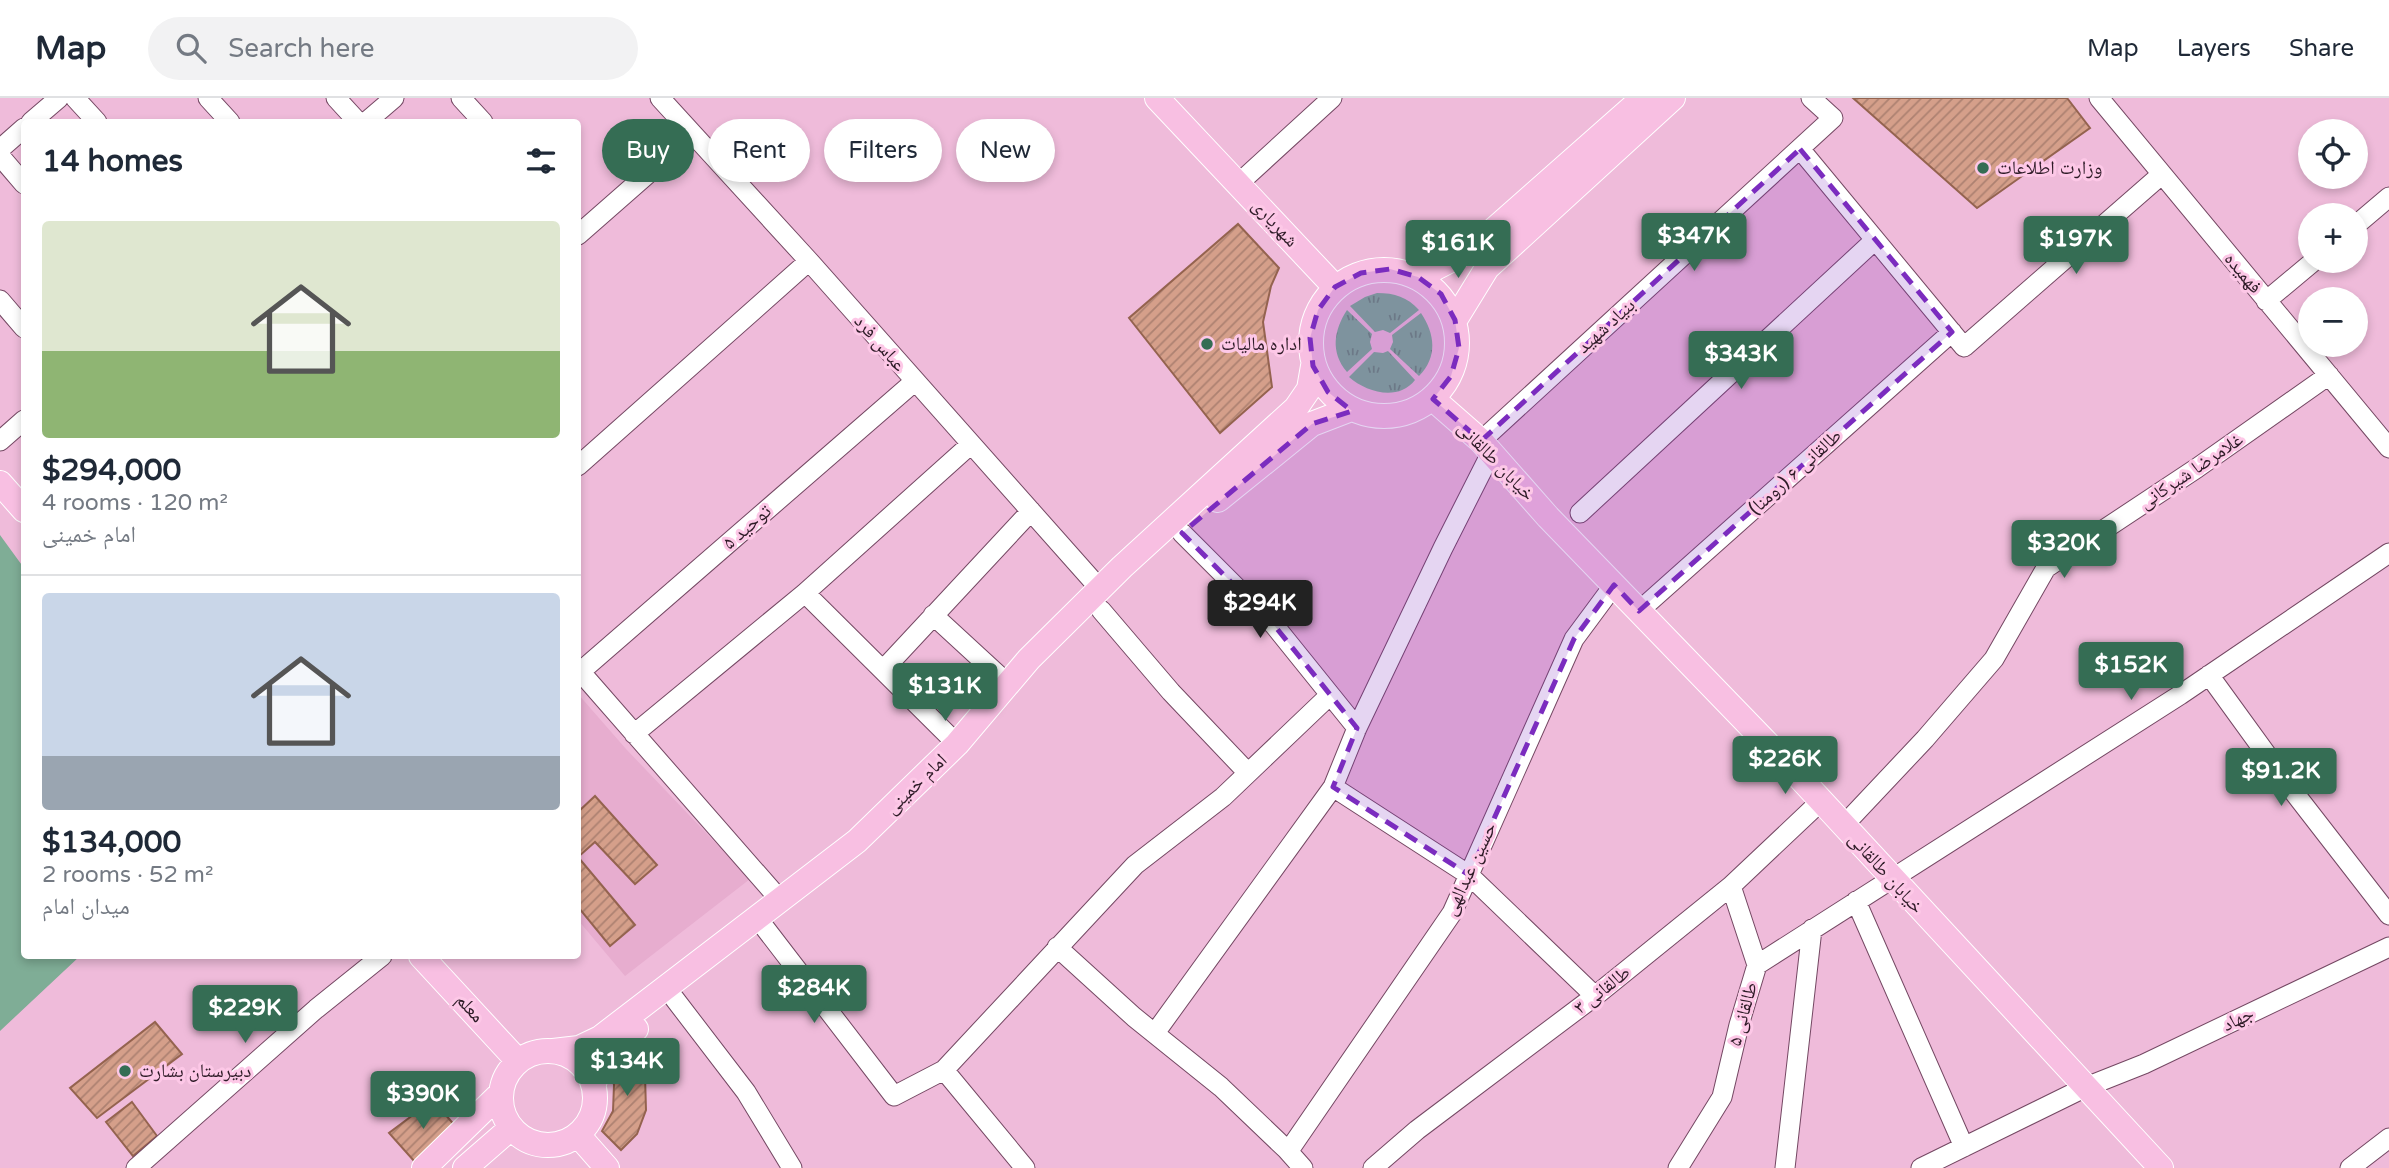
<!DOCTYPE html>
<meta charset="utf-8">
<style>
body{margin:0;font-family:"Varela Round","Noto Naskh Arabic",sans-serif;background:#f2f2f3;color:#1f2937;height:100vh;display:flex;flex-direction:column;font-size:26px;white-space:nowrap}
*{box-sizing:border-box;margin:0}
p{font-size:23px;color:#747a83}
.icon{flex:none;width:38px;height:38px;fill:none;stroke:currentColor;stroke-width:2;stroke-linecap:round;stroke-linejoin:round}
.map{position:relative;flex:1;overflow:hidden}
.details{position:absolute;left:21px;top:21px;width:560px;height:840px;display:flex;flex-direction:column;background:#fff;border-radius:7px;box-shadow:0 4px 10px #0003}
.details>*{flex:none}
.hud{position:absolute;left:602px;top:21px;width:665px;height:63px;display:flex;gap:14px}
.tools{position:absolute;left:2298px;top:21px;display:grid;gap:14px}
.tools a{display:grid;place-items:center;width:70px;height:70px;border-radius:50%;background:#fff;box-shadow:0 4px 10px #0003;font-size:35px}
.price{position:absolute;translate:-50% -60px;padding:0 16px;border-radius:7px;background:#356d54;color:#fff;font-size:23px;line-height:46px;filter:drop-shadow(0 2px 4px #0008)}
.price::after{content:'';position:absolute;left:50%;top:42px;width:21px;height:16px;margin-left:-10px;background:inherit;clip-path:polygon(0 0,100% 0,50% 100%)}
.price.selected{background:#222;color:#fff}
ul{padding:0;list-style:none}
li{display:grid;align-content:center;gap:14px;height:371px;padding:0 21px}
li+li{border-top:2px solid #e0e1e3}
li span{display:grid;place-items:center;height:217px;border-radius:7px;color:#555}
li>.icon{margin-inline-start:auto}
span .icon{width:126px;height:126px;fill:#fffc;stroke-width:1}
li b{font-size:30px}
h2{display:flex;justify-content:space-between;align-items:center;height:84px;padding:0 21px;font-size:30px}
.tag{padding:0 24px;border-radius:32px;background:#fff;box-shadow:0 4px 10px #0003;font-size:24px;line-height:63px}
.tag.selected{background:#356d54;color:#fff}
header{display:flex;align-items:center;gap:42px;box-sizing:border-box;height:98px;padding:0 35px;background:#fff;border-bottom:2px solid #e0e1e3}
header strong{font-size:33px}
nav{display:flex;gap:38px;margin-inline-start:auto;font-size:24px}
.search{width:490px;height:63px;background:#f2f2f3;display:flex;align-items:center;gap:18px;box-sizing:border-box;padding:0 24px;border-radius:38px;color:#747a83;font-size:26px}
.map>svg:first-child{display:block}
.built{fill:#e7adcf}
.grass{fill:url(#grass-tufts)}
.pitch{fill:#7fad96}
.building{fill:url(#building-hatch);stroke:#94634f;stroke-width:2}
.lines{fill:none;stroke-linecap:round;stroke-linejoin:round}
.minor-casing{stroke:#744863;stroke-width:21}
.major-casing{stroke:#fff;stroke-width:26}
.minor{stroke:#fff;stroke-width:19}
.major{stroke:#f8bfe2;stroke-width:24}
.marked{fill:#7b2cbf;fill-opacity:0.2;stroke:#7b2cbf;stroke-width:5;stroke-dasharray:14 9;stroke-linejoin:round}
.poi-dot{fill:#356d54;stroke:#fdc8e7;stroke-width:2.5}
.labels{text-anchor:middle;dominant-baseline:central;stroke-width:6;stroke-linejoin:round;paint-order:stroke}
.poi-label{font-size:19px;fill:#2e1b27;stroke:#fdc8e7;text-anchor:start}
.street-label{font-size:19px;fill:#2e1b27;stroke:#fdc8e7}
</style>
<header>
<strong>Map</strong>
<div class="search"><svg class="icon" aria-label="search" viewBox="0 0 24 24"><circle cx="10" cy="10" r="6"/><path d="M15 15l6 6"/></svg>Search here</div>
<nav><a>Map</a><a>Layers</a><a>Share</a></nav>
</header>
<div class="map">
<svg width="2389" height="1070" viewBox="0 0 2389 1070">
<defs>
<pattern id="grass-tufts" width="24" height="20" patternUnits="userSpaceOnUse" patternTransform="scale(1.75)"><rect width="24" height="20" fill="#7fad96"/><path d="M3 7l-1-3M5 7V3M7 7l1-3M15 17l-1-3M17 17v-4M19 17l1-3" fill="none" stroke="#688c7a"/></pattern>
<pattern id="building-hatch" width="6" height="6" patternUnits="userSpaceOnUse" patternTransform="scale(1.75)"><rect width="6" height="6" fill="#d59f8a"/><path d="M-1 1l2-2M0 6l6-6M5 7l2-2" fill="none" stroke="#ad8171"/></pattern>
</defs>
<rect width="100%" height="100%" fill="#efbbda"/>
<path class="built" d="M 578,596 L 626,651 L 750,781 L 625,878 L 578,822 Z"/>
<path class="grass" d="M 1377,195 C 1395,195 1407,199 1419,212 L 1390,235 L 1383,232 L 1375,234 L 1350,208 L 1365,199 Z
M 1347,212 L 1372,236 L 1370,244 L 1372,251 L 1347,274 C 1330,254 1334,232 1347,212 Z
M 1421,215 C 1435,236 1438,259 1419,278 L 1390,251 L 1393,244 L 1392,237 Z
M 1388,253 L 1415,282 C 1398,304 1366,294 1349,279 L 1374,254 L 1383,255 Z"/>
<path class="pitch" d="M 0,437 L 24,470 L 24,858 L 80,858 L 0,933 Z"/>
<path class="building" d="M 1853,0 L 2067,0 L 2090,30 L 1977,110 Z
M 1238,126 L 1279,170 L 1271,188 L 1263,224 L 1272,289 L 1220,335 L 1129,220 Z
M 595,698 L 657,767 L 635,786 L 595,744 L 578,759 L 635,827 L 610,848 L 578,809 L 578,714 Z
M 155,924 L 182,956 L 97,1020 L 70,990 Z
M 635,945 L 645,977 L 646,1012 L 637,1036 L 621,1052 L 602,1033 L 613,1013 L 614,987 L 610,962 Z
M 433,1002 L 456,1029 L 415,1064 L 389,1035 Z
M 132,1004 L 157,1038 L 133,1058 L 106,1024 Z"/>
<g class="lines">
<defs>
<path id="minor" d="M 75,0 L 97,24
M 208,0 L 230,24
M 336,0 L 358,24
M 461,0 L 483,24
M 660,0 L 809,163 L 1100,491
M 2099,0 L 2389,350
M 31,24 L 59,0
M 366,24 L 394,0
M 0,51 L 24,30
M 1800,51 L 1964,249 L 2161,77
M 0,58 L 24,86
M 1238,86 L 1332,0
M 2356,127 L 2389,99
M 578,137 L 692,37
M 0,202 L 24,230
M 2266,203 L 2314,163
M 0,343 L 24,322
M 1481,343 L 1833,20 L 1811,0
M 1491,355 L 1443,450 L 1357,630 L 1333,689 L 1469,777 L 1595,898
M 578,368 L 809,163
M 1580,415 L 1875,142
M 1182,435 L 1274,527 L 1357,630
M 805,495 L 957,646
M 1101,512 L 1171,594 L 1248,675
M 1639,513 L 1952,234
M 933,517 L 1008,586
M 578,571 L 781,803
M 883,572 L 1031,413
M 580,574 L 914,284
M 2209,577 L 2296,697 L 2389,817
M 634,636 L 805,495 L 970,347
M 1843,728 L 1925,641 L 1994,561 L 2046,470 L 2197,370 L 2329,277
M 1731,788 L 1757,867
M 1856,803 L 1964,1049
M 765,830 L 894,998 L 944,972 L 1135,767 L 1223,699 L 1330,597
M 1057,849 L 1134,919 L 1221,989 L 1287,1052
M 674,900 L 746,994 L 792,1070
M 1155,935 L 1333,689
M 944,972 L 1025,1070
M 136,1070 L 316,911 L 382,858
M 1303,1070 L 1287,1052 L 1292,1048 L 1452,815 L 1574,541 L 1614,487
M 1373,1070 L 1417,1032 L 1595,898 L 1731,788 L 1821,703
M 1678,1070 L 1722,999 L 1739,927 L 1757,867 L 2180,597 L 2389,455
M 1785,1070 L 1812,831
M 1921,1070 L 2086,989 L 2144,966 L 2389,849
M 2350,1070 L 2389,1040"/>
<path id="major" d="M 1157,0 L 1335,189
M1311 245a73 73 0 1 1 146 0a73 73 0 1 1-146 0Z
M 1418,179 L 1472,151 L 1643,0
M 1455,222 L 1487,170 L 1673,0
M 1433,301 L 1481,343 L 1548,419 L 1789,668 L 2161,1070
M 0,385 L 24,412
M 1218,402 L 1312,326 L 1351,311
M 421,858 L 518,963
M 553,953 L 579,950 L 600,940 L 857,743 L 957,646 L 1029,561 L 1122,469 L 1296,310 L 1309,291 L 1313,268
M501 1000a47 47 0 1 1 94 0a47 47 0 1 1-94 0Z
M 594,986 L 600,963 L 636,931
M 578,1037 L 607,1070
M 424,1070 L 501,995
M 465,1070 L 511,1030"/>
</defs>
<use href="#minor" class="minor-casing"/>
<use href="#major" class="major-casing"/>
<use href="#minor" class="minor"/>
<use href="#major" class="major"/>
</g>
<path class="marked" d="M 1800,51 L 1952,234 L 1639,513 L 1614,487 L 1574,541 L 1469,777 L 1333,689 L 1357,630 L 1274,527 L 1182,435 L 1312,326 L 1352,313 L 1328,294 L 1313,268 L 1310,240 L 1318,212 L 1335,189 L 1361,175 L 1390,171 L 1418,179 L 1441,196 L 1455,222 L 1459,250 L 1451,278 L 1433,301 L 1481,343 Z"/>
<g class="poi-dot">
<circle cx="1983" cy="70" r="7"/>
<circle cx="1207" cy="246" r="7"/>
<circle cx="125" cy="973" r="7"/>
</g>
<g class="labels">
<g class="poi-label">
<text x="1997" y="70">وزارت اطلاعات</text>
<text x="1221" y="246">اداره مالیات</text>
<text x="139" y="973">دبیرستان بشارت</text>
</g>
<g class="street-label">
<text transform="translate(1275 125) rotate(47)">شهریاری</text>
<text transform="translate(2243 175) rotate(50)">فهمیده</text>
<text transform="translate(1606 228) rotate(-42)">بنیاد شهید</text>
<text transform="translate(880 245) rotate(49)">عباس فرد</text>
<text transform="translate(1496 363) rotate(46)">خیابان طالقانی</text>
<text transform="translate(2191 373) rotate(-34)">غلامرضا شیرکانی</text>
<text transform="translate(1795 374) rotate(-42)">طالقانی ۶ (رومنا)</text>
<text transform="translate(747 429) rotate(-41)">توحید ۵</text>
<text transform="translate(916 686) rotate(-44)">امام خمینی</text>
<text transform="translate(1470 771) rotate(-65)">حسین عبدالهی</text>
<text transform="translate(1886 775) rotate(48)">خیابان طالقانی</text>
<text transform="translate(1602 892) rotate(-38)">طالقانی ۳</text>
<text transform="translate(470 910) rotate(48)">معلم</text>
<text transform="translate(1743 916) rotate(-75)">طالقانی ۵</text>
<text transform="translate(2238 921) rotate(-26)">جهاد</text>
</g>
</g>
</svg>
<div class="tools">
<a><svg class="icon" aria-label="locate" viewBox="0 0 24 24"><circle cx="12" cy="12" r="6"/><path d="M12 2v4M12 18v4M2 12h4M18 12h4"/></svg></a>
<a>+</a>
<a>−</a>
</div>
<b class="price" style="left:1694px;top:175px">$347K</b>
<b class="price" style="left:2076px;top:178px">$197K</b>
<b class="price" style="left:1458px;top:182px">$161K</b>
<b class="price" style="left:1741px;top:293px">$343K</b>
<b class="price" style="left:2064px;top:482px">$320K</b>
<b class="price selected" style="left:1260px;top:542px">$294K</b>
<b class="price" style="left:2131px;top:604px">$152K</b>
<b class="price" style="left:945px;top:625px">$131K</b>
<b class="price" style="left:1785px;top:698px">$226K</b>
<b class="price" style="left:2281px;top:710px">$91.2K</b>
<b class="price" style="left:814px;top:927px">$284K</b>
<b class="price" style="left:245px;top:947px">$229K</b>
<b class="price" style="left:627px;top:1000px">$134K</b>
<b class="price" style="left:423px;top:1033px">$390K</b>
<div class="hud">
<a class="tag selected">Buy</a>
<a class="tag">Rent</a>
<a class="tag">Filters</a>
<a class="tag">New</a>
</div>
<section class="details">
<h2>14 homes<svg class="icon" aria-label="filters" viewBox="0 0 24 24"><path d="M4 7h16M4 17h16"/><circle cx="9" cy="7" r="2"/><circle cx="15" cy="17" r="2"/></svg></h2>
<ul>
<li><span style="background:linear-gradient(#dfe7d0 60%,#8fb573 0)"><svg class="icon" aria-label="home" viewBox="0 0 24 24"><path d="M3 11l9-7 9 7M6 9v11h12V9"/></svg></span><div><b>$294,000</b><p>4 rooms · 120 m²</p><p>امام خمینی</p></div></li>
<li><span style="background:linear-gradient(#c9d6e8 75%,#9aa5b1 0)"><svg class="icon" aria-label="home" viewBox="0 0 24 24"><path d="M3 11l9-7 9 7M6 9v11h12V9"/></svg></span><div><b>$134,000</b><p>2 rooms · 52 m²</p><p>میدان امام</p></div></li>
</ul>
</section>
</div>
